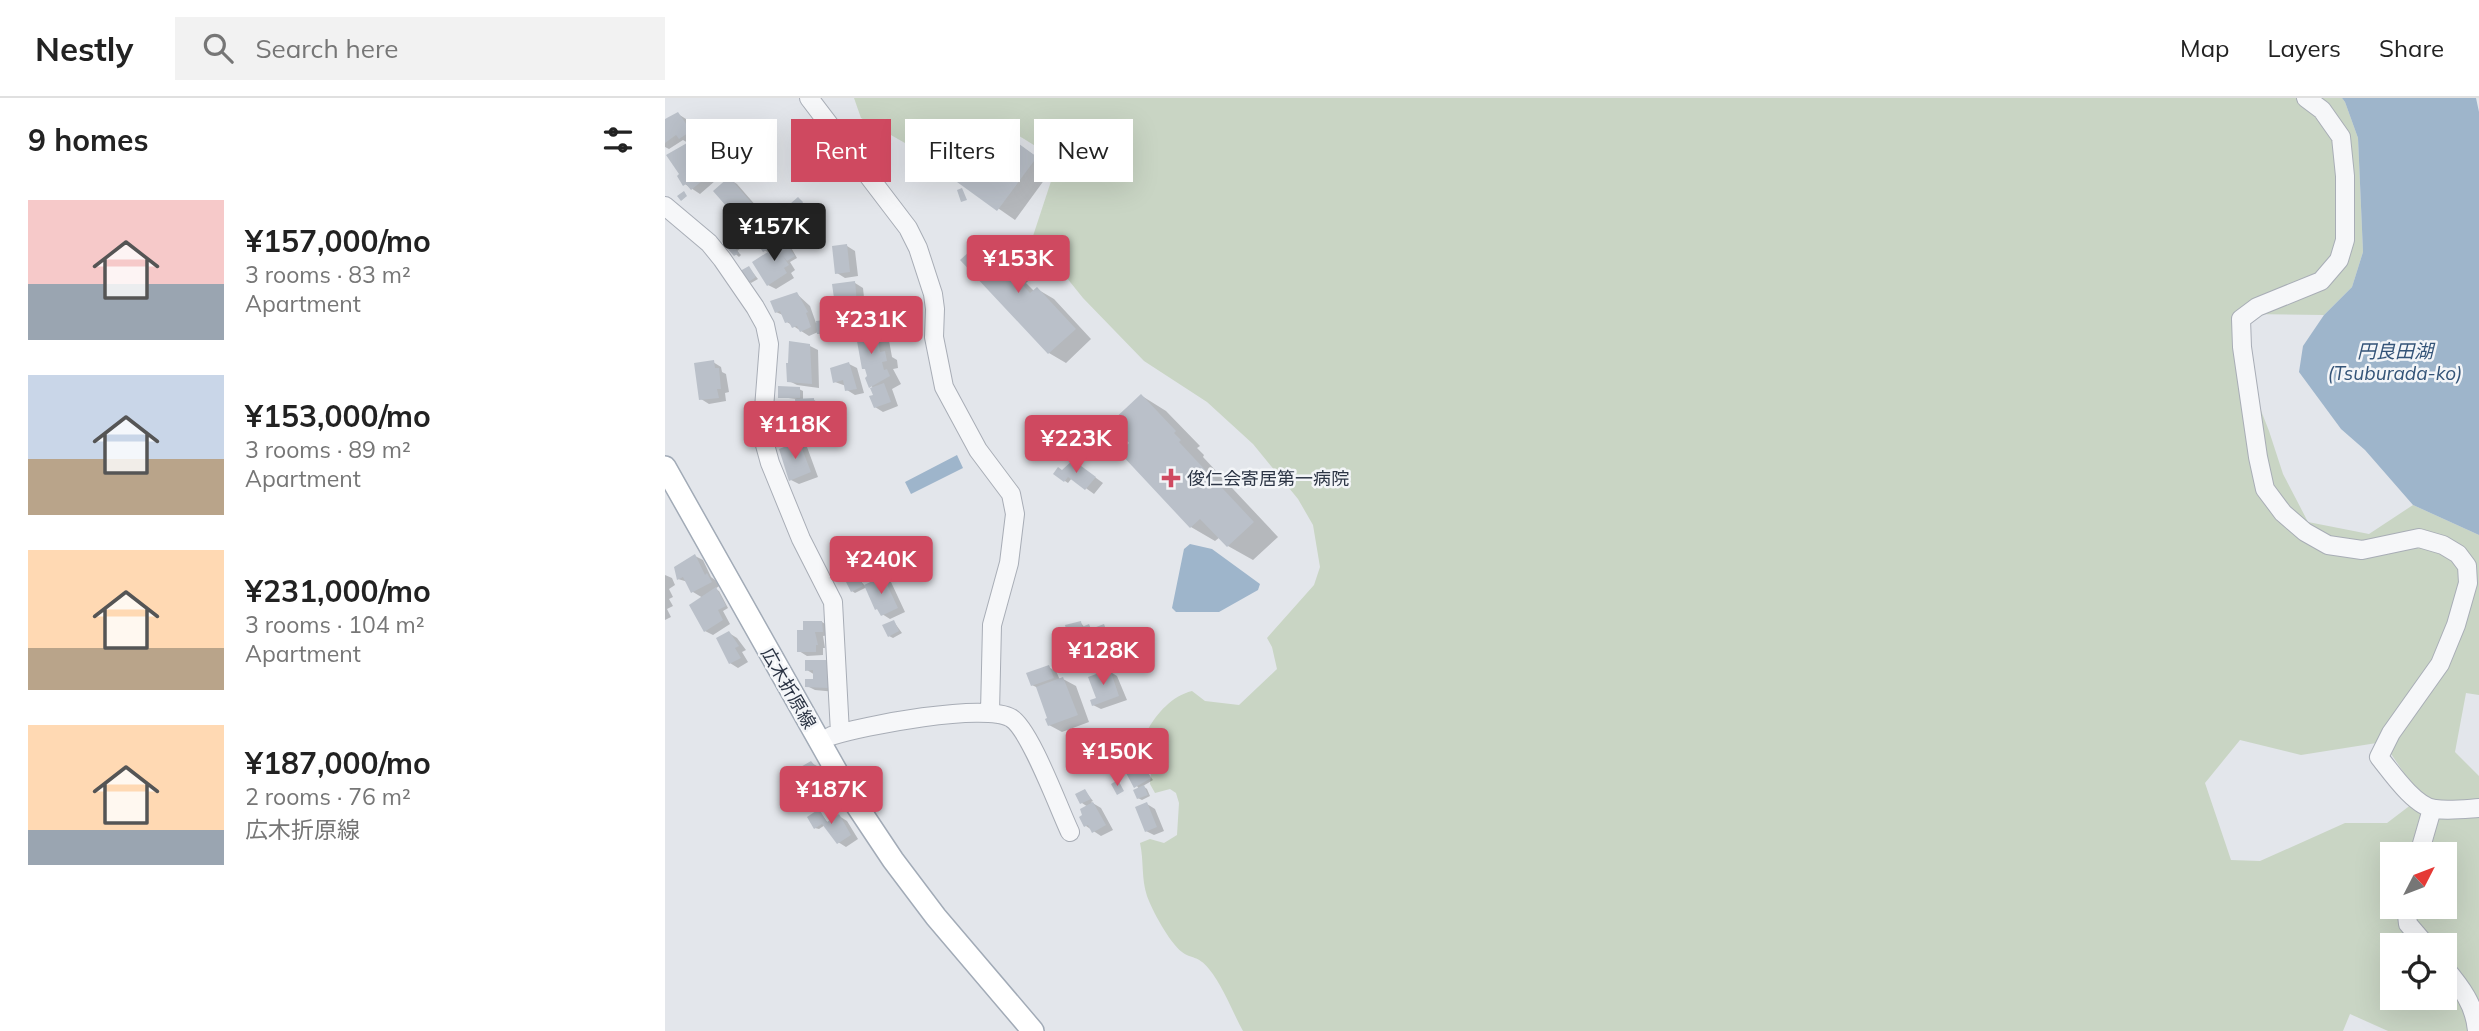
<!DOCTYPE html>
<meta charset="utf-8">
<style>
body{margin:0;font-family:Mulish,"Noto Sans JP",sans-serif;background:#f2f2f2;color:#222;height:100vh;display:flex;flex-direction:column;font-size:26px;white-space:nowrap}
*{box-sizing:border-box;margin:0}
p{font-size:23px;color:#767676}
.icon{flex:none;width:38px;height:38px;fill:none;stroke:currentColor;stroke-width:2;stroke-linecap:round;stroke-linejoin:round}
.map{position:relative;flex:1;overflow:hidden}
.drawer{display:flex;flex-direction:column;background:#fff;width:665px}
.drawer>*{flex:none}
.hud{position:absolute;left:21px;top:21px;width:665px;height:63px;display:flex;gap:14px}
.needle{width:46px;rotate:48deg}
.buttons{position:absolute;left:1715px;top:744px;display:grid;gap:14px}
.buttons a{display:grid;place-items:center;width:77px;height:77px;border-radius:0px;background:#fff;box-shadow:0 7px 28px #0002;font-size:35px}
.price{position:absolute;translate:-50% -60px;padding:0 16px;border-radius:7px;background:#cf4960;color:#fff;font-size:23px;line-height:46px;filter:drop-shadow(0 2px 4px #0008)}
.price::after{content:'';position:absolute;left:50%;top:42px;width:21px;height:16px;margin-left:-10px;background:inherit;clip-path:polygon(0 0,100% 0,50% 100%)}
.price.selected{background:#222;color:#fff}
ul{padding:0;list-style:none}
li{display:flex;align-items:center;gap:21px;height:175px;padding:0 28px}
li span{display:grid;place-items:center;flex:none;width:196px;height:140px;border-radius:0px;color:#555}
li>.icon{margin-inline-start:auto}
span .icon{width:84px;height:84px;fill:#fffc;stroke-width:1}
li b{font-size:30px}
h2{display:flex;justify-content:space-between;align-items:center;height:84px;padding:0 28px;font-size:30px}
.pill{padding:0 24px;border-radius:0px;background:#fff;box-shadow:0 7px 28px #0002;font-size:24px;line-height:63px}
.pill.selected{background:#cf4960;color:#fff}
header{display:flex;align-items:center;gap:42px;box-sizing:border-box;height:98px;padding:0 35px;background:#fff;border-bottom:2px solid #e0e0e0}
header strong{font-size:33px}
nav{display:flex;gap:38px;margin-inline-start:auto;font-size:24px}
.search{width:490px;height:63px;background:#f2f2f2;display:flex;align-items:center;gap:18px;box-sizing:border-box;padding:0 24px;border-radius:0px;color:#767676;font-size:26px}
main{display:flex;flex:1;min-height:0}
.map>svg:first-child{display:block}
.green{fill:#c9d5c4;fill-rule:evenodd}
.water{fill:#9eb5cb}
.shadow{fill:#0003}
.building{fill:#bac0c9}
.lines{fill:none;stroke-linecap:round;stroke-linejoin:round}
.minor-casing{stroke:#a8adb6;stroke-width:20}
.major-casing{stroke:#a2abb7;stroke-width:24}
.minor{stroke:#f6f7f9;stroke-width:18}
.major{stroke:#fff;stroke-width:21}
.poi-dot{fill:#cf4960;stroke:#f3f5f8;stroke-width:2.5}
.labels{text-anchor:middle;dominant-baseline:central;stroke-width:5;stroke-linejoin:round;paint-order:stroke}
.poi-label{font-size:18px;fill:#2b3444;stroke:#f3f5f8;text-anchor:start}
.street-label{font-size:18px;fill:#2b3444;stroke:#f3f5f8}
.water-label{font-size:19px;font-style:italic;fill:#345478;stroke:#f3f5f8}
</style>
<header>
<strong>Nestly</strong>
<div class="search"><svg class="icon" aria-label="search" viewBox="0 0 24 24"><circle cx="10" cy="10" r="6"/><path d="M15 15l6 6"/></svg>Search here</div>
<nav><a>Map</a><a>Layers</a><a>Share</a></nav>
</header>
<main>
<section class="drawer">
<h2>9 homes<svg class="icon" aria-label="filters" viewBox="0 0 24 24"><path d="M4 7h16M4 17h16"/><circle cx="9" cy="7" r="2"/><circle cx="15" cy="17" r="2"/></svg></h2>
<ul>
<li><span style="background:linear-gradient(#f6c9c9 60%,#9aa5b1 0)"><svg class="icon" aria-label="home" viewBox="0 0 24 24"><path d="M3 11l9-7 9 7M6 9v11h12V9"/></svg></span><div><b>¥157,000/mo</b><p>3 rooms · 83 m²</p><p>Apartment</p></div></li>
<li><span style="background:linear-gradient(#c9d6e8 60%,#b9a48a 0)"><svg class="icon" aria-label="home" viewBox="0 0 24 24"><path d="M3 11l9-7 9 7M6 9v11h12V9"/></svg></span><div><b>¥153,000/mo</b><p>3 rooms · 89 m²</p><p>Apartment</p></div></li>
<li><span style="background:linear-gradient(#ffd9b3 70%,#b9a48a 0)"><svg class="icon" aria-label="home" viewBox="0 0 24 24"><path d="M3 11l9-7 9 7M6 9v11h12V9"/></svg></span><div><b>¥231,000/mo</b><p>3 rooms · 104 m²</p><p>Apartment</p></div></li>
<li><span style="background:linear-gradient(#ffd9b3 75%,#9aa5b1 0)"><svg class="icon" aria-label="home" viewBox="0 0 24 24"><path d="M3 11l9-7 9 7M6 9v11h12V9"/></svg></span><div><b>¥187,000/mo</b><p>2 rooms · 76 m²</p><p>広木折原線</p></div></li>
</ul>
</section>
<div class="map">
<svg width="1814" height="933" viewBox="0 0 1814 933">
<rect width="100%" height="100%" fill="#e3e6eb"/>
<path class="green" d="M 189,0 L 1677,0 L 1680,4 L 1693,40 L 1698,154 L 1687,189 L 1659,217 L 1582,216 L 1568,241 L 1604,333 L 1618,376 L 1643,424 L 1704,436 L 1748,407 L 1814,437 L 1814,597 L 1801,595 L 1790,654 L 1814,678 L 1814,933 L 1723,933 L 1685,916 L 1678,933 L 578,933 C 567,913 558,888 544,871 C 533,857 526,861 517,854 C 504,844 487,812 482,798 C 476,780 479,763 475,745 L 485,741 L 499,745 L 512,737 L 514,705 L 511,695 L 505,691 L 490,695 L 485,686 L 486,675 L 496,669 L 482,633 C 492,615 507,598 527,593 L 540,603 L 574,607 L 612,571 L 607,549 L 602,540 L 649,487 L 655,469 L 648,427 L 633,401 L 588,346 L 542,304 L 479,263 L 418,200 L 368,138 L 393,62 L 327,21 L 254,53 L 196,20 ZM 1575,642 L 1636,657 L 1718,644 L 1739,675 L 1747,706 L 1722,725 L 1680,725 L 1595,763 L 1566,762 L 1540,685 ZM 1727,756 L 1780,756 L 1780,808 L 1727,808 ZM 1727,847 L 1780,847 L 1780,900 L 1727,900 Z"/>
<path class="water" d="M 1677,0 L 1811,0 L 1814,14 L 1814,437 L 1748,407 L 1700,352 L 1676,331 L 1634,274 L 1638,248 L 1659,217 L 1687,189 L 1698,154 L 1693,40 L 1680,4 Z
M 292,357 L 298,370 L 246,396 L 240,384 Z
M 525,446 L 547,451 L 595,486 L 593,492 L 554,514 L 511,514 L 507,510 L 519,451 Z"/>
<path class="shadow" d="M 13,16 L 21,21 L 33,38 L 23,45 L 18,42 L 4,51 L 0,49 L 0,24 Z
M 333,33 L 388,70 L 350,122 L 294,83 Z
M 22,47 L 30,52 L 50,83 L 35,96 L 20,86 Z
M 64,81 L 72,86 L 99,117 L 85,128 L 77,123 L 50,93 Z
M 136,103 L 140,107 L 138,109 L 146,114 L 159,136 L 148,142 L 145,140 L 140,143 L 132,139 L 120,115 L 129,110 L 137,115 L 129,105 Z
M 107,121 L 115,126 L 122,139 L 118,143 L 124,146 L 132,160 L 125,164 L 130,172 L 126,175 L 129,180 L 111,191 L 103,187 L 104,155 L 99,152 Z
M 323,139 L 340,149 L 368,179 L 361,185 L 369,193 L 372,191 L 389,201 L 426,241 L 401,265 L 384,255 L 298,162 Z
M 73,142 L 79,148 L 72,153 L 76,157 L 74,159 L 62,148 Z
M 182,148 L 190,153 L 193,178 L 180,180 L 172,175 Z
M 84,170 L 93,181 L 86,185 L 83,183 Z
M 190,185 L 198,190 L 200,209 L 197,209 L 198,219 L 186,220 L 178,216 L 177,210 L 171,206 Z
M 132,196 L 145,208 L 151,225 L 170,223 L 178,228 L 179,240 L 165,242 L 153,234 L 144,238 L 122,224 L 120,218 L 111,214 Z
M 211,230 L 223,237 L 227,259 L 232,262 L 233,270 L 228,271 L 236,286 L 227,291 L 233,308 L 218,314 L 210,309 L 210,298 L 202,272 L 199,270 Z
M 145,248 L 153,252 L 154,290 L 132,287 L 124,283 Z
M 48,264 L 56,269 L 57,274 L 61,276 L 64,294 L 60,295 L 61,303 L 44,306 L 36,301 Z
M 184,266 L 192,270 L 199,295 L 190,297 L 182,292 L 181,288 L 170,284 Z
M 134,291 L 138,293 L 138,303 L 149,302 L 157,307 L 158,327 L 141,328 L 133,323 L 132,301 L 115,299 Z
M 477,298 L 501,313 L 535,348 L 532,350 L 539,357 L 538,359 L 613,439 L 588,462 L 563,448 L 555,439 L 550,443 L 526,429 L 467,345 Z
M 120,321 L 124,323 L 124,327 L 131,327 L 135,331 L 108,330 Z
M 134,345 L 142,349 L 153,379 L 134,386 L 126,382 Z
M 416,369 L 438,385 L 429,396 L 407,380 L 403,385 L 400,383 L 398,374 Z
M 30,458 L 38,462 L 46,479 L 50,482 L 54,488 L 50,491 L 54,493 L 63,510 L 58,513 L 65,526 L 48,537 L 40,533 L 38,500 L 28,494 L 23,484 L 13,481 Z
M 0,477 L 7,480 L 10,487 L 4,491 L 8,499 L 4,501 L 8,508 L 2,511 L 6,519 L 0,522 Z
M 217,480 L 226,484 L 240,514 L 225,521 L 217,516 L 202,489 L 190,495 L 187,493 L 194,481 L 200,488 Z
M 157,524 L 165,529 L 165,537 L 158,538 L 160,550 L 158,550 L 158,557 L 142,558 L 134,553 L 140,534 Z
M 229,524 L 237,535 L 228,540 L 224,538 Z
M 416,525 L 420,530 L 424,528 L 428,532 L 438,528 L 447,533 L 458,563 L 448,567 L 449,571 L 444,573 L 452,578 L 462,602 L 436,611 L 428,607 L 433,601 L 438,575 L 434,573 L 421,538 L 408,541 L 405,539 Z
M 64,535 L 72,540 L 81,552 L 77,554 L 83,564 L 73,570 L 65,565 Z
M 141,564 L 171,594 L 150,592 L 142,588 L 150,582 L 150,577 L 142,572 Z
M 383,569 L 391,573 L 395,582 L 398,581 L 411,588 L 424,624 L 397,634 L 384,627 L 384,621 L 373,590 L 367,587 Z
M 457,636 L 466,640 L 483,668 L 479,670 L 488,682 L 478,688 L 482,691 L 485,698 L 477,702 L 473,700 L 474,691 L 464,676 L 459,673 Z
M 146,665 L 154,669 L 157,674 L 155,675 L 166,694 L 151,703 L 143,698 Z
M 420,693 L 428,703 L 426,704 L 436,710 L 448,732 L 436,738 L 421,728 L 423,709 L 417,705 Z
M 482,706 L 490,711 L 499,733 L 489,737 L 481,733 Z
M 154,713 L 163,725 L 174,718 L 182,723 L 193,741 L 181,749 L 173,744 L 160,727 L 154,731 L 150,730 Z"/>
<path class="building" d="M 13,14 L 26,33 L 14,41 L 11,37 L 0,45 L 0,21 Z
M 332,30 L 372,59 L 332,113 L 292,84 L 299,74 L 293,70 L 319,35 L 325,40 Z
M 22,45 L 43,78 L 26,92 L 21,86 L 18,88 L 12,78 L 14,76 L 1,57 Z
M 64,79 L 93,112 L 75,124 L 48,93 Z
M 297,90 L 302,102 L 296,104 L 292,92 Z
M 19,93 L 22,98 L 16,103 L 12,98 Z
M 133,99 L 138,104 L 131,110 L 126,105 Z
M 138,107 L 153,131 L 139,139 L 137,136 L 131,140 L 118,114 L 129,108 L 130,111 L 128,113 Z
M 107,119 L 115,135 L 111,138 L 115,144 L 98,154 L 84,134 L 85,131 Z
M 323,137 L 352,168 L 346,174 L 365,195 L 372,189 L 411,231 L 383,256 L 295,162 Z
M 73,140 L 77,146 L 70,150 L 74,155 L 69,158 L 60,148 Z
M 120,143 L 130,158 L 122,163 L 117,157 L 124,167 L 119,170 L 122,175 L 102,188 L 87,164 Z
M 182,146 L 185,174 L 170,176 L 167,148 Z
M 84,168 L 91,179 L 82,185 L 75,173 Z
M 190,183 L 192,205 L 190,205 L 191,215 L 176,217 L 175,207 L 170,207 L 167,186 Z
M 132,194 L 143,214 L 141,215 L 146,229 L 135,234 L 132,228 L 127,230 L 124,224 L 120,225 L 115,213 L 110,215 L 105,203 Z
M 170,221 L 172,236 L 156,238 L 155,236 L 152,236 L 151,223 Z
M 211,228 L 215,254 L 220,253 L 222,263 L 217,264 L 219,272 L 222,271 L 225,278 L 204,290 L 200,280 L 202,278 L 200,271 L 197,271 L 190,232 Z
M 124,243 L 145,246 L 147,286 L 122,284 L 121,265 L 123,265 Z
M 49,262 L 50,270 L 54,270 L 56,291 L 52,291 L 54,300 L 34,302 L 29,265 Z
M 184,264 L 192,291 L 180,293 L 178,282 L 168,285 L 165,270 Z
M 219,285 L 226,304 L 209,310 L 204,298 L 208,297 L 205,290 Z
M 113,288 L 135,289 L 135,300 L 113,300 Z
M 476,296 L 511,333 L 509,335 L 516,342 L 514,344 L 589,424 L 562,449 L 535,421 L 525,430 L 454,354 L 464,345 L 445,325 Z
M 149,300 L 150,324 L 132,324 L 130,301 Z
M 108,319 L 121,319 L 121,325 L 132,325 L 132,330 L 106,331 Z
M 134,343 L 146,374 L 124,383 L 114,351 Z
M 408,362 L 431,379 L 420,392 L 403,379 L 399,384 L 388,376 L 393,369 L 397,372 Z
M 30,456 L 40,477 L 42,475 L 47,484 L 26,495 L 18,479 L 12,482 L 9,469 Z
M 218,478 L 233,510 L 216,518 L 212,511 L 210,512 L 199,487 Z
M 194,479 L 198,488 L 186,494 L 181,484 Z
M 51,489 L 61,508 L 53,512 L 58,522 L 39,534 L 24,507 Z
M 229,522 L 234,533 L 223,539 L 217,527 Z
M 138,523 L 157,523 L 158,534 L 150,534 L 153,547 L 151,547 L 151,554 L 132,554 L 132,532 L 138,532 Z
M 416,523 L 417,529 L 424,526 L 426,531 L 439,526 L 451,559 L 444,562 L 447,569 L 433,574 L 418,536 L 403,540 L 400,527 Z
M 64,533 L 74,548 L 70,550 L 76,560 L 64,566 L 51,540 Z
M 140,562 L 163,562 L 164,590 L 140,589 L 140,581 L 148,581 L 148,572 L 140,573 Z
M 384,567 L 389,580 L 366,588 L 361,575 Z
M 445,571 L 454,598 L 427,608 L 425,602 L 431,600 L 423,579 Z
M 398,579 L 413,617 L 383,628 L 380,621 L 382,620 L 371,589 Z
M 457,634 L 486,680 L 469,690 L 460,673 L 457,674 L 438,643 L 442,640 L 443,642 Z
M 146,663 L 151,669 L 148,671 L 159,689 L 142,699 L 127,674 Z
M 453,682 L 459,693 L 452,697 L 446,686 Z
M 479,687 L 483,697 L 472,701 L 468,692 Z
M 420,691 L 426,701 L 415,706 L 410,696 Z
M 428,704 L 441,727 L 427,735 L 423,727 L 419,729 L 414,719 L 417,717 L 415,711 Z
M 482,704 L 492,729 L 480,734 L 470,709 Z
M 154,711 L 162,724 L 174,716 L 186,737 L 172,746 L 157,726 L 149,731 L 142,719 Z"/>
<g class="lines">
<defs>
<path id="minor" d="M 144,0 L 243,130 L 253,150 L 268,196 L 270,211 L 269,239 L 279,289 L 313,352 L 346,396 L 350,416 L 344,465 L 327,527 L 325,614
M 1641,0 L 1657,12 L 1676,39 L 1680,78 L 1680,142 L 1674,162 L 1656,183 L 1592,209 L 1576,221 L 1577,249 L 1593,359 L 1600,391 L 1618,415 L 1640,434 L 1663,447 L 1697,452 L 1754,440 L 1778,447 L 1793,456 L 1802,468 L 1803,485 L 1791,527 L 1775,566 L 1726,635 L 1714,659 C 1726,674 1750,709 1770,711 C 1784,713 1800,711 1814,710
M 0,108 L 44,145 L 57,161 L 90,209 L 100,227 L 104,246 L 97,336 L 105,365 L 136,441 L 168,504 L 175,635
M 166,638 C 197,628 320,604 346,620 C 365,631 394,711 405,734
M 1754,756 L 1767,711
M 1741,808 L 1743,826 L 1761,847
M 1780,870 C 1796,889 1810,907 1812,933"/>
<path id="major" d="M 0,369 L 186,699 L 228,762 L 271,819 L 368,933"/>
</defs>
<use href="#minor" class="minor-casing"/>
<use href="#major" class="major-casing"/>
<use href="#minor" class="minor"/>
<use href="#major" class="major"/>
</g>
<path class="poi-dot" d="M502.5 369.5h7v7h7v7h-7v7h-7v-7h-7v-7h7z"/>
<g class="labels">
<g class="poi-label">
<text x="522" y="380">俊仁会寄居第一病院</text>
</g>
<g class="street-label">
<text transform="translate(124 590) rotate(60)">広木折原線</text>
</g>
<g class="water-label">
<text x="1730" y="253">円良田湖<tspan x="1730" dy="22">(Tsuburada-ko)</tspan></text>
</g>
</g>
</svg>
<div class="buttons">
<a><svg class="needle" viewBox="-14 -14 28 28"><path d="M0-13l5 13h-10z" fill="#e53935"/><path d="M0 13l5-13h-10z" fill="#767676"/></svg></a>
<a><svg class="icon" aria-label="locate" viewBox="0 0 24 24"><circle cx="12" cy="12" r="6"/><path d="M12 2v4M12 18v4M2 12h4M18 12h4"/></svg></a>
</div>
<b class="price selected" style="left:109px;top:165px">¥157K</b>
<b class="price" style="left:353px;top:197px">¥153K</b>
<b class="price" style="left:206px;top:258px">¥231K</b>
<b class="price" style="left:130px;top:363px">¥118K</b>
<b class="price" style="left:411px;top:377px">¥223K</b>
<b class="price" style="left:216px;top:498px">¥240K</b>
<b class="price" style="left:438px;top:589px">¥128K</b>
<b class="price" style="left:452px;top:690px">¥150K</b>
<b class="price" style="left:166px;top:728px">¥187K</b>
<div class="hud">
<a class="pill">Buy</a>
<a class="pill selected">Rent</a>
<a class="pill">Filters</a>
<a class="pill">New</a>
</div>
</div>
</main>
